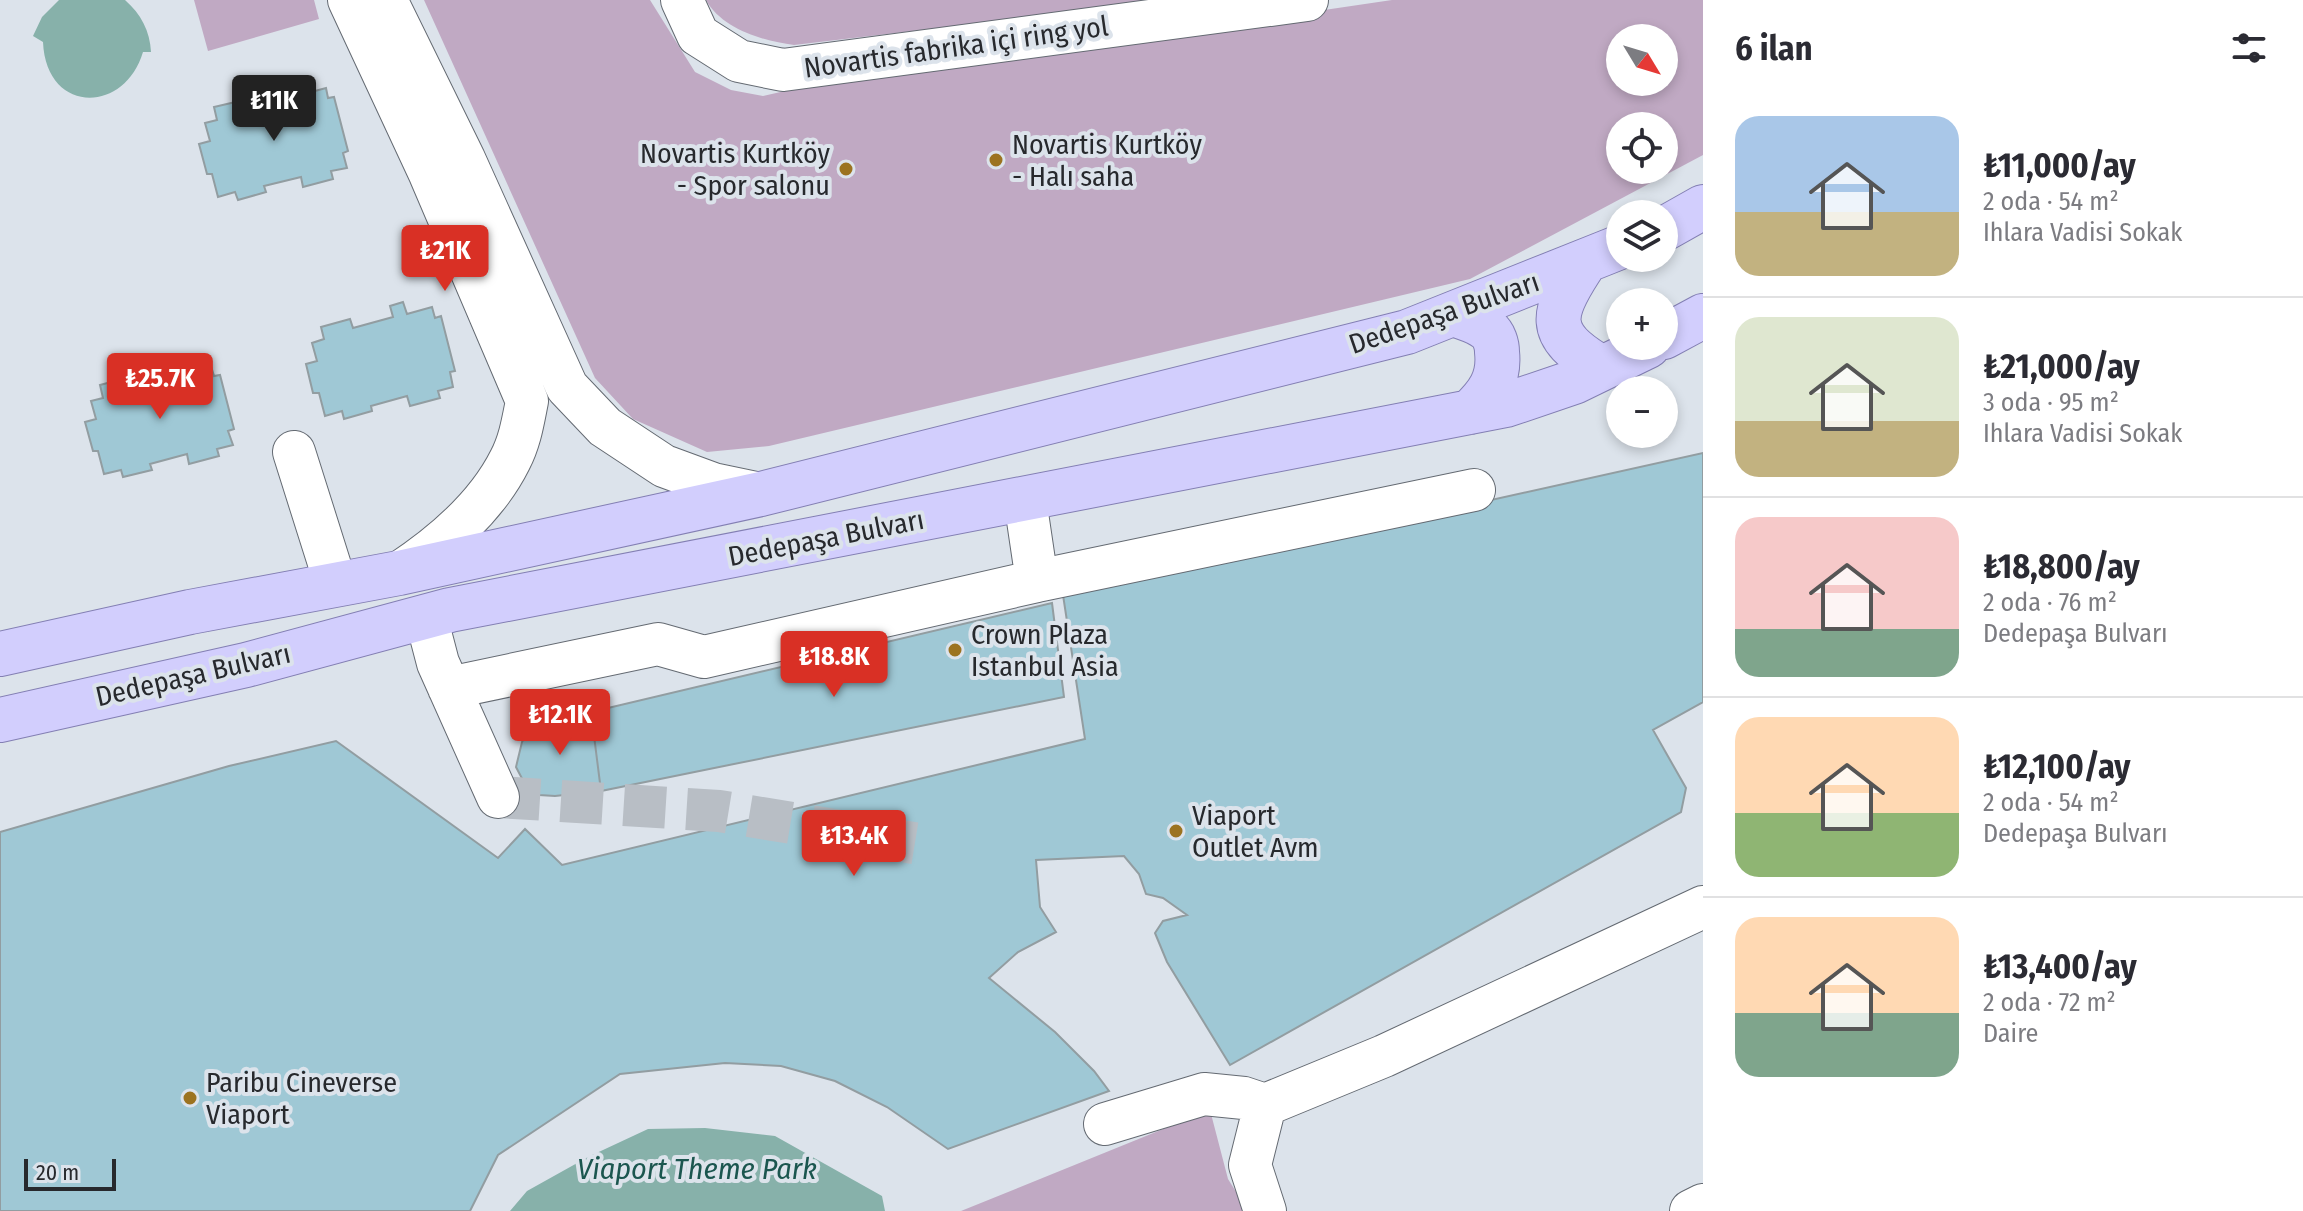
<!DOCTYPE html>
<html lang="tr">
<meta charset="utf-8">
<style>
body{margin:0;font-family:"Fira Sans Condensed",sans-serif;background:#f2f2f3;color:#2b2b33;height:100vh;display:flex;flex-direction:column;font-size:30px;white-space:nowrap}
*{box-sizing:border-box;margin:0}
p{font-size:26px;color:#7c7c81}
.icon{flex:none;width:44px;height:44px;fill:none;stroke:currentColor;stroke-width:2;stroke-linecap:round;stroke-linejoin:round}
.map{position:relative;flex:1;overflow:hidden}
.sheet{display:flex;flex-direction:column;background:#fff;width:600px}
.sheet>*{flex:none}
.needle{width:52px;rotate:128deg}
.fabs{position:absolute;left:1606px;top:24px;display:grid;gap:16px}
.fabs a{display:grid;place-items:center;width:72px;height:72px;border-radius:50%;background:#fff;box-shadow:0 4px 12px #0003;font-size:40px}
.scale{position:absolute;left:24px;bottom:20px;width:92px;box-sizing:border-box;padding-left:8px;border:4px solid #27292d;border-top:0;font-size:22px;line-height:28px;white-space:nowrap;color:#27292d;-webkit-text-stroke:6px #dce3eb;paint-order:stroke}
.price{position:absolute;translate:-50% -68px;padding:0 18px;border-radius:8px;background:#d93025;color:#fff;font-size:26px;line-height:52px;filter:drop-shadow(0 2px 4px #0008)}
.price::after{content:'';position:absolute;left:50%;top:48px;width:24px;height:18px;margin-left:-12px;background:inherit;clip-path:polygon(0 0,100% 0,50% 100%)}
.price.selected{background:#222;color:#fff}
ul{padding:0;list-style:none}
li{display:flex;align-items:center;gap:24px;height:200px;padding:0 32px}
li+li{border-top:2px solid #e1e1e2}
li span{display:grid;place-items:center;flex:none;width:224px;height:160px;border-radius:24px;color:#555}
li>.icon{margin-inline-start:auto}
span .icon{width:96px;height:96px;fill:#fffc;stroke-width:1}
li b{font-size:34px}
h2{display:flex;justify-content:space-between;align-items:center;height:96px;padding:0 32px;font-size:34px}
main{display:flex;flex:1;min-height:0}
.map>svg:first-child{display:block}
.green{fill:#c0a9c3;fill-rule:evenodd}
.water{fill:#87b1aa}
.building{fill:#9fc8d5;stroke:#929da1;stroke-width:2}
.lines{fill:none;stroke-linecap:round;stroke-linejoin:round}
.minor-tunnel{stroke:#b8bec5;stroke-width:42;stroke-dasharray:42 21;stroke-linecap:butt}
.minor-casing{stroke:#646a72;stroke-width:44}
.major-casing{stroke:#837fb3;stroke-width:46}
.minor{stroke:#fff;stroke-width:42}
.major{stroke:#d2cefd;stroke-width:44}
.poi-dot{fill:#9c7320;stroke:#dce3eb;stroke-width:3}
.labels{text-anchor:middle;dominant-baseline:central;stroke-width:8;stroke-linejoin:round;paint-order:stroke}
.street-label{font-size:28px;fill:#27292d;stroke:#dce3eb}
.poi-label{font-size:28px;fill:#27292d;stroke:#dce3eb;text-anchor:start}
.water-label{font-size:30px;font-style:italic;fill:#1b564f;stroke:#dce3eb}
</style>
<main>
<div class="map">
<svg width="1703" height="1211" viewBox="0 0 1703 1211">
<rect width="100%" height="100%" fill="#dce3eb"/>
<path class="green" d="M 194,0 L 314,0 L 319,19 L 208,51 Z
M 424,0 L 650,0 L 695,72 L 731,90 L 763,96 L 798,88 L 1392,0 L 1703,0 L 1703,155 L 1470,279 L 769,446 L 707,452 L 633,419 L 595,378 ZM 1620,38 L 1664,38 L 1664,82 L 1620,82 ZM 1620,126 L 1664,126 L 1664,170 L 1620,170 Z
M 706,0 L 1175,0 L 794,45 C 763,41 722,29 706,0 Z
M 1210,1110 L 1228,1179 L 1248,1211 L 961,1211 Z"/>
<path class="water" d="M 59,0 L 125,0 C 141,14 150,31 151,52 L 143,52 C 124,115 46,114 43,42 L 33,36 L 42,17 Z
M 705,1128 L 775,1136 L 882,1196 L 885,1211 L 510,1211 L 527,1191 L 588,1157 L 648,1129 Z"/>
<path class="building" d="M 297,83 L 300,95 L 326,88 L 328,98 L 334,97 L 348,151 L 343,153 L 347,168 L 331,171 L 333,179 L 303,187 L 301,177 L 264,186 L 266,192 L 238,200 L 235,192 L 218,197 L 212,174 L 207,174 L 199,144 L 210,141 L 205,123 L 217,120 L 214,107 L 244,100 L 246,109 L 286,98 L 283,87 Z
M 403,302 L 407,314 L 432,307 L 435,318 L 441,316 L 455,371 L 450,372 L 453,387 L 438,391 L 440,398 L 410,406 L 407,396 L 371,406 L 372,411 L 344,419 L 342,411 L 325,416 L 319,393 L 313,393 L 306,364 L 317,361 L 312,343 L 324,339 L 321,327 L 350,319 L 353,328 L 393,317 L 390,306 Z
M 183,361 L 186,373 L 211,366 L 214,376 L 220,375 L 234,429 L 228,431 L 233,445 L 217,449 L 219,456 L 189,464 L 187,454 L 150,464 L 152,470 L 123,477 L 121,470 L 104,474 L 98,451 L 93,451 L 85,422 L 96,419 L 91,401 L 103,398 L 100,385 L 130,377 L 132,386 L 172,376 L 169,364 Z
M 1703,453 L 1703,702 L 1653,730 L 1686,788 L 1681,812 L 1230,1065 L 1167,962 L 1155,933 L 1163,921 L 1187,915 L 1163,898 L 1146,894 L 1139,874 L 1124,856 L 1036,860 L 1040,907 L 1056,932 L 1018,952 L 989,978 L 1055,1032 L 1094,1071 L 1109,1091 L 948,1149 L 887,1107 L 835,1081 L 781,1066 L 725,1063 L 620,1074 L 498,1155 L 470,1211 L 0,1211 L 0,832 L 229,766 L 336,741 L 498,858 L 525,829 L 562,865 L 1085,739 L 1063,595 Z
M 1052,603 L 1064,697 L 601,791 L 591,712 Z
M 591,712 L 601,791 L 555,796 L 539,795 L 527,788 L 516,767 L 522,742 L 530,728 L 544,718 Z"/>
<g class="lines">
<path class="minor-tunnel" d="M 498,797 L 719,811 L 925,845"/>
<defs>
<path id="minor" d="M 349,0 L 430,174 L 527,401 C 523,421 520,441 510,460 C 486,508 443,544 399,573
M 386,0 L 464,159 L 567,387 L 605,427 L 664,466 L 713,484 L 761,494
M 682,0 L 698,35 L 739,61 L 783,70 L 1307,0
M 294,452 L 336,585
M 1037,581 L 1474,490
M 426,617 L 438,663 L 498,797
M 449,688 L 658,644 L 704,657 L 1037,581 L 1025,500
M 1105,1124 L 1204,1094 L 1244,1098 L 1265,1105
M 1265,1211 L 1250,1165 L 1265,1105 L 1384,1056 L 1703,907
M 1691,1211 L 1703,1205"/>
<path id="major" d="M 1664,229 L 1703,207
M 1585,262 C 1551,313 1543,334 1602,368
M 1454,314 C 1466,319 1478,321 1488,330 C 1494,335 1497,344 1497,352 C 1500,379 1488,395 1470,412
M 1664,337 L 1703,316
M 0,654 L 190,612 L 399,573 L 761,494 L 1407,332 L 1620,247
M 0,720 L 246,665 L 450,610 L 1506,405 L 1574,382 L 1648,346"/>
</defs>
<use href="#minor" class="minor-casing"/>
<use href="#major" class="major-casing"/>
<use href="#minor" class="minor"/>
<use href="#major" class="major"/>
</g>
<g class="poi-dot">
<circle cx="996" cy="160" r="8"/>
<circle cx="846" cy="169" r="8"/>
<circle cx="955" cy="650" r="8"/>
<circle cx="1176" cy="831" r="8"/>
<circle cx="190" cy="1098" r="8"/>
</g>
<g class="labels">
<g class="street-label">
<text transform="translate(956 47) rotate(-8)">Novartis fabrika içi ring yol</text>
<text transform="translate(1444 313) rotate(-19)">Dedepaşa Bulvarı</text>
<text transform="translate(826 538) rotate(-11)">Dedepaşa Bulvarı</text>
<text transform="translate(193 675) rotate(-13)">Dedepaşa Bulvarı</text>
</g>
<g class="poi-label">
<text x="1012" y="144">Novartis Kurtköy<tspan x="1012" dy="32">- Halı saha</tspan></text>
<text x="830" y="153" text-anchor="end">Novartis Kurtköy<tspan x="830" dy="32">- Spor salonu</tspan></text>
<text x="971" y="634">Crown Plaza<tspan x="971" dy="32">Istanbul Asia</tspan></text>
<text x="1192" y="815">Viaport<tspan x="1192" dy="32">Outlet Avm</tspan></text>
<text x="206" y="1082">Paribu Cineverse<tspan x="206" dy="32">Viaport</tspan></text>
</g>
<g class="water-label">
<text x="697" y="1169">Viaport Theme Park</text>
</g>
</g>
</svg>
<div class="fabs">
<a><svg class="needle" viewBox="-14 -14 28 28"><path d="M0-13l5 13h-10z" fill="#e53935"/><path d="M0 13l5-13h-10z" fill="#7c7c81"/></svg></a>
<a><svg class="icon" aria-label="locate" viewBox="0 0 24 24"><circle cx="12" cy="12" r="6"/><path d="M12 2v4M12 18v4M2 12h4M18 12h4"/></svg></a>
<a><svg class="icon" aria-label="layers" viewBox="0 0 24 24"><path d="M12 4l9 5-9 5-9-5zM3 14l9 5 9-5"/></svg></a>
<a>+</a>
<a>−</a>
</div>
<div class="scale">20 m</div>
<b class="price selected" style="left:274px;top:143px">₺11K</b>
<b class="price" style="left:445px;top:293px">₺21K</b>
<b class="price" style="left:160px;top:421px">₺25.7K</b>
<b class="price" style="left:834px;top:699px">₺18.8K</b>
<b class="price" style="left:560px;top:757px">₺12.1K</b>
<b class="price" style="left:854px;top:878px">₺13.4K</b>
</div>
<section class="sheet">
<h2>6 ilan<svg class="icon" aria-label="filters" viewBox="0 0 24 24"><path d="M4 7h16M4 17h16"/><circle cx="9" cy="7" r="2"/><circle cx="15" cy="17" r="2"/></svg></h2>
<ul>
<li><span style="background:linear-gradient(#a9c7e8 60%,#c2b280 0)"><svg class="icon" aria-label="home" viewBox="0 0 24 24"><path d="M3 11l9-7 9 7M6 9v11h12V9"/></svg></span><div><b>₺11,000/ay</b><p>2 oda · 54 m²</p><p>Ihlara Vadisi Sokak</p></div></li>
<li><span style="background:linear-gradient(#dfe7d0 65%,#c2b280 0)"><svg class="icon" aria-label="home" viewBox="0 0 24 24"><path d="M3 11l9-7 9 7M6 9v11h12V9"/></svg></span><div><b>₺21,000/ay</b><p>3 oda · 95 m²</p><p>Ihlara Vadisi Sokak</p></div></li>
<li><span style="background:linear-gradient(#f6c9c9 70%,#7fa58c 0)"><svg class="icon" aria-label="home" viewBox="0 0 24 24"><path d="M3 11l9-7 9 7M6 9v11h12V9"/></svg></span><div><b>₺18,800/ay</b><p>2 oda · 76 m²</p><p>Dedepaşa Bulvarı</p></div></li>
<li><span style="background:linear-gradient(#ffd9b3 60%,#8fb573 0)"><svg class="icon" aria-label="home" viewBox="0 0 24 24"><path d="M3 11l9-7 9 7M6 9v11h12V9"/></svg></span><div><b>₺12,100/ay</b><p>2 oda · 54 m²</p><p>Dedepaşa Bulvarı</p></div></li>
<li><span style="background:linear-gradient(#ffd9b3 60%,#7fa58c 0)"><svg class="icon" aria-label="home" viewBox="0 0 24 24"><path d="M3 11l9-7 9 7M6 9v11h12V9"/></svg></span><div><b>₺13,400/ay</b><p>2 oda · 72 m²</p><p>Daire</p></div></li>
</ul>
</section>
</main>
